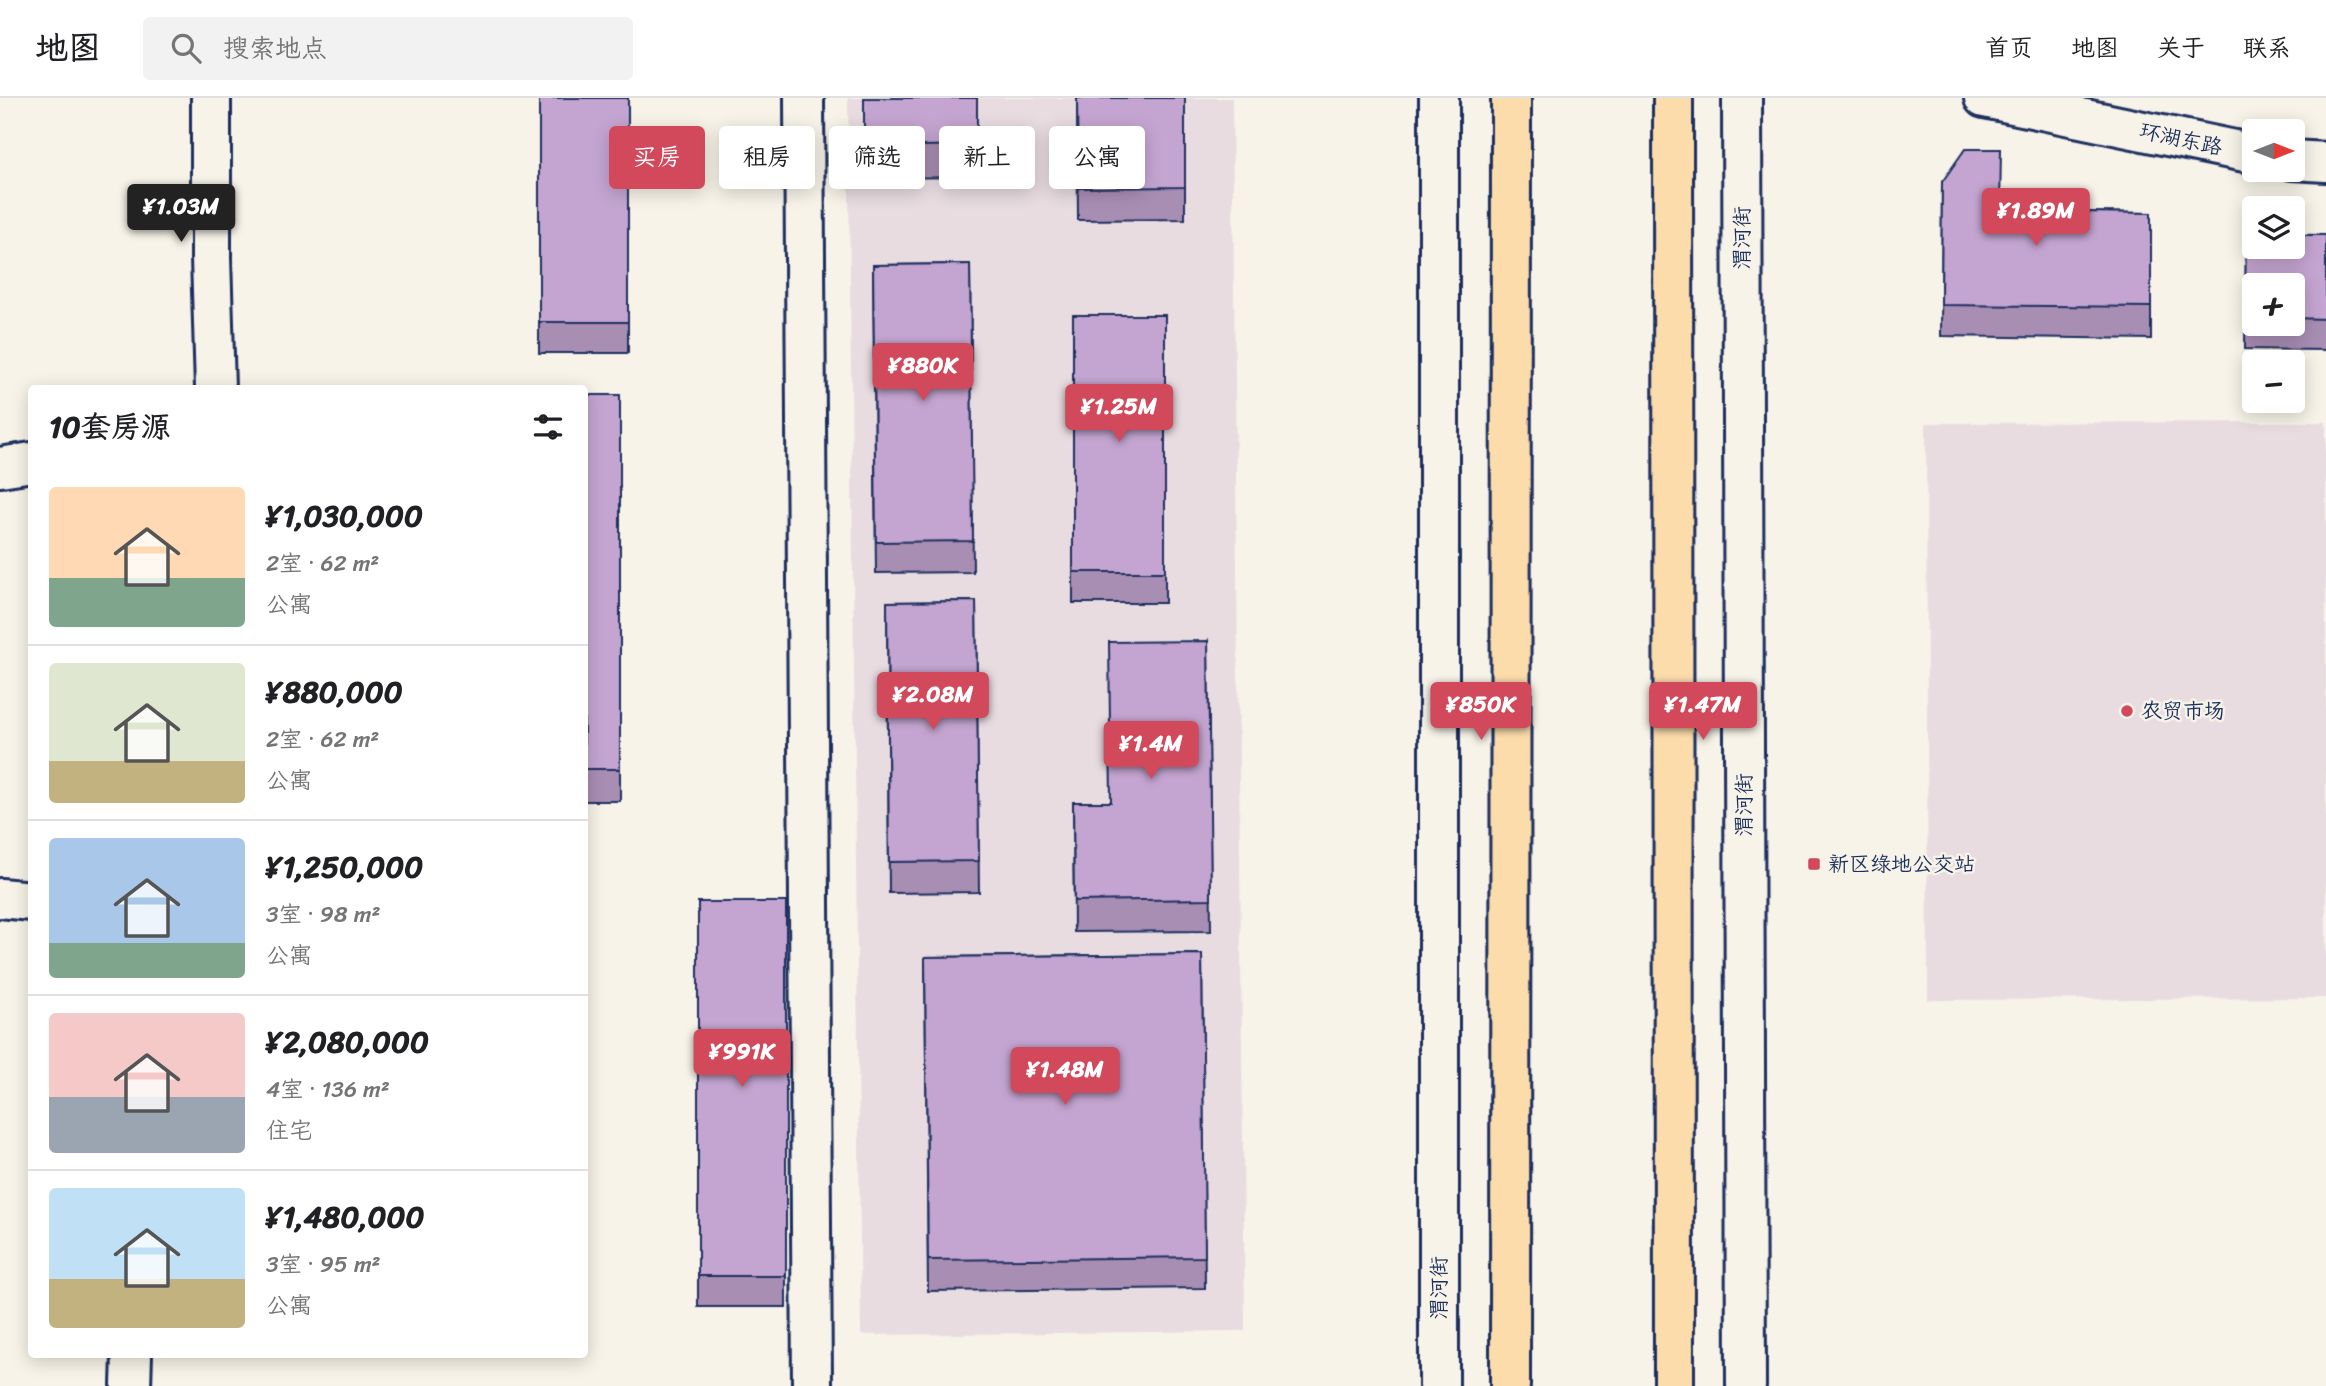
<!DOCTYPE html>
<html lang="zh">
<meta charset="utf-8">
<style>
body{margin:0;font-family:Sriracha,"LXGW WenKai TC",sans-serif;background:#f2f2f2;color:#202124;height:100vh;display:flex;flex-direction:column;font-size:26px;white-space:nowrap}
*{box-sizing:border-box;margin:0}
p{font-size:23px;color:#757577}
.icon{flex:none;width:38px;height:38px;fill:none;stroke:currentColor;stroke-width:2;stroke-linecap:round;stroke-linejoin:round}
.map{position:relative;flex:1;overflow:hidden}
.panel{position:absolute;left:28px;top:287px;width:560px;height:973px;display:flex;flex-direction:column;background:#fff;border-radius:7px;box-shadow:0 4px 18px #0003}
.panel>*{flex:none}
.banner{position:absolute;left:609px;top:28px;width:665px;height:63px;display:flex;gap:14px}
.needle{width:46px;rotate:90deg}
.tools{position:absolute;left:2242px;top:21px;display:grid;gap:14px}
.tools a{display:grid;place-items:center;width:63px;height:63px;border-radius:7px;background:#fff;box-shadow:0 4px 18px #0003;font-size:35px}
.price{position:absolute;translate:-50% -60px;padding:0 16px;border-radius:7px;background:#d1495b;color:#fff;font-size:23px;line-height:46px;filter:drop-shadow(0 2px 4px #0008)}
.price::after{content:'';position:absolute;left:50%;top:42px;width:21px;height:16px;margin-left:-10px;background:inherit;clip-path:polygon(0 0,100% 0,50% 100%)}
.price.current{background:#222;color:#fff}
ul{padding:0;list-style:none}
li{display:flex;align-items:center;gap:21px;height:175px;padding:0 21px}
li+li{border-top:2px solid #e0e0e0}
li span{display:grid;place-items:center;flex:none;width:196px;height:140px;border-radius:7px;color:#555}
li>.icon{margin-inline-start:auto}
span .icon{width:84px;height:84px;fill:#fffc;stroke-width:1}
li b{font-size:30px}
h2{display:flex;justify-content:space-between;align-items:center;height:84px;padding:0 21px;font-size:30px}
.chip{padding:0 24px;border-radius:7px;background:#fff;box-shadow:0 4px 18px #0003;font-size:24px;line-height:63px}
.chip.current{background:#d1495b;color:#fff}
header{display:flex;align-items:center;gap:42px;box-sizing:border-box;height:98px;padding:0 35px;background:#fff;border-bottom:2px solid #e0e0e0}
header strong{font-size:33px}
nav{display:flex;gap:38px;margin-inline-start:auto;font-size:24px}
.search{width:490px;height:63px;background:#f2f2f2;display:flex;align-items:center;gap:18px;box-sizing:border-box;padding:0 24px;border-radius:7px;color:#757577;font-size:26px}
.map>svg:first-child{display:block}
.built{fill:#e8dce1}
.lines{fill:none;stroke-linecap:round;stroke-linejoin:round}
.minor-casing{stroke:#1b2f5e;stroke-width:44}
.major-casing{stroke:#1b2f5e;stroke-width:44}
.minor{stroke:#f7f3e8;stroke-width:38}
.major{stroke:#fddcac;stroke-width:38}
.wall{fill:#a98eb4;stroke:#1b2f5e;stroke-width:2;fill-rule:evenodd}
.building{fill:#c4a5d1;stroke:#1b2f5e;stroke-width:2}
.poi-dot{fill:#d1495b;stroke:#f7f3e8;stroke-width:2.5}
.labels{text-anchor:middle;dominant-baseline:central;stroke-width:5;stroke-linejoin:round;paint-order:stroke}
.street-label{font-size:21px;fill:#1b2f5e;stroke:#f7f3e8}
.poi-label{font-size:21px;fill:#1b2f5e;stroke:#f7f3e8;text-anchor:start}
</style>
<header>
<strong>地图</strong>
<div class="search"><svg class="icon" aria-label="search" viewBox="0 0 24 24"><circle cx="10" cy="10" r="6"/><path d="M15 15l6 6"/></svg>搜索地点</div>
<nav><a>首页</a><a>地图</a><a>关于</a><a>联系</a></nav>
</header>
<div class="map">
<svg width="2326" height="1288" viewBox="0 0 2326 1288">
<rect width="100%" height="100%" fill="#f7f3e8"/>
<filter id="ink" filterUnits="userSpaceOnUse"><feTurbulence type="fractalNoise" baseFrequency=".0143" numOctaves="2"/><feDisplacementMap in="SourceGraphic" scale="14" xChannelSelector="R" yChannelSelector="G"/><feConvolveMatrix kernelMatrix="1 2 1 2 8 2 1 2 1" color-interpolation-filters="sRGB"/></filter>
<g filter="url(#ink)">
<path class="built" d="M 848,0 L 1232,0 L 1245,1233 L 861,1237 Z
M 2326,324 L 2326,900 L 1928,902 L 1926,325 Z"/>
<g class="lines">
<defs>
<path id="minor" d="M 211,0 L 211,160 L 215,290
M 804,0 L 812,1288
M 1439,0 L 1439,1288
M 1742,0 L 1746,1288
M 1984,0 L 2254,56
M 2292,62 L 2326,64
M 0,369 L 32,364
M 0,800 L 32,803
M 131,1288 L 132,1256"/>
<path id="major" d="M 1673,0 L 1674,1288
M 1510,1288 L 1511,0"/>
</defs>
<use href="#minor" class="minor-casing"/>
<use href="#major" class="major-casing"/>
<use href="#minor" class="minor"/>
<use href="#major" class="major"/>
</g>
<path class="wall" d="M 539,0 L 628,0 L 628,255 L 539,255 Z
M 864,0 L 977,0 L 977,79 L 864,80 Z
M 1077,0 L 1185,0 L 1185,121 L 1078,122 Z
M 1942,84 L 2000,113 L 2151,115 L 2151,241 L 1941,238 Z
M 2246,136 L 2326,137 L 2326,252 L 2245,251 ZM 2254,187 L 2292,187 L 2292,226 L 2254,226 Z
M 970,166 L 973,474 L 876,475 L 873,167 Z
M 1073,217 L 1165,217 L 1165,505 L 1073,505 Z
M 584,297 L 620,297 L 620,703 L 584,703 Z
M 976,503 L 979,794 L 889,795 L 887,504 Z
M 1208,543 L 1211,833 L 1074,834 L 1073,704 L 1111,704 Z
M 698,804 L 786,804 L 786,1209 L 698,1209 Z
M 1202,856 L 1205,1190 L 928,1193 L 925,859 Z"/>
<path class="building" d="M 539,0 L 628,0 L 628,224 L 539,224 Z
M 864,0 L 977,0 L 977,47 L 864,49 Z
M 1077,0 L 1185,0 L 1185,89 L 1078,90 Z
M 1965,51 L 2001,51 L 2000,113 L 2151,115 L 2151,209 L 1941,207 L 1942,84 Z
M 2246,136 L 2254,137 L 2254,149 L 2292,149 L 2292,137 L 2326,137 L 2326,221 L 2292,220 L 2292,187 L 2254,187 L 2254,220 L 2245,220 Z
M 970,166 L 973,443 L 876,444 L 873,167 Z
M 1073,217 L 1165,217 L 1165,474 L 1073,474 Z
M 584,297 L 620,297 L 620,671 L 584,671 Z
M 976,503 L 979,763 L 889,764 L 887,504 Z
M 1208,543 L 1211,801 L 1074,803 L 1073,704 L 1111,704 L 1109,544 Z
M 698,804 L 786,804 L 786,1178 L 698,1178 Z
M 1202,856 L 1205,1159 L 928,1162 L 925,859 Z"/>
</g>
<g class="poi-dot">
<circle cx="2127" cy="613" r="7"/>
<rect x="1807" y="759" width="14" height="14" rx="3.5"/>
</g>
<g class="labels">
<g class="street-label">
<text transform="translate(2181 41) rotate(12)">环湖东路</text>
<text transform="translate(1742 140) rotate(-90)">渭河街</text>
<text transform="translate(1744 707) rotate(-90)">渭河街</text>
<text transform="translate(1439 1190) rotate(-90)">渭河街</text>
</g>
<g class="poi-label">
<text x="2141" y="613">农贸市场</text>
<text x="1828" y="766">新区绿地公交站</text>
</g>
</g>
</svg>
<div class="tools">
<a><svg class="needle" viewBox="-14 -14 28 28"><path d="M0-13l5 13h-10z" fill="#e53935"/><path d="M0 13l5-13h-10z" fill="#757577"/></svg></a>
<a><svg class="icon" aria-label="layers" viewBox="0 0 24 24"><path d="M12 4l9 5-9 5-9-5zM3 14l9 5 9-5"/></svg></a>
<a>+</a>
<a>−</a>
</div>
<b class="price current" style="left:181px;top:146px">¥1.03M</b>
<b class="price" style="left:2036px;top:150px">¥1.89M</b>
<b class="price" style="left:923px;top:305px">¥880K</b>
<b class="price" style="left:1119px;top:346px">¥1.25M</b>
<b class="price" style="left:933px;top:634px">¥2.08M</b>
<b class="price" style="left:1481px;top:644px">¥850K</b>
<b class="price" style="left:1703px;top:644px">¥1.47M</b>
<b class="price" style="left:1151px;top:683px">¥1.4M</b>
<b class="price" style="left:742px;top:991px">¥991K</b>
<b class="price" style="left:1065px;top:1009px">¥1.48M</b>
<div class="banner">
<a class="chip current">买房</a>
<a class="chip">租房</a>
<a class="chip">筛选</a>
<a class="chip">新上</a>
<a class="chip">公寓</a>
</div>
<section class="panel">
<h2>10套房源<svg class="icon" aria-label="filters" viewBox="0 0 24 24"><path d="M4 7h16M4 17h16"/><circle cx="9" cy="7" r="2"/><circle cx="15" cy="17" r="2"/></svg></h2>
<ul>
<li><span style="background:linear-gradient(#ffd9b3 65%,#7fa58c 0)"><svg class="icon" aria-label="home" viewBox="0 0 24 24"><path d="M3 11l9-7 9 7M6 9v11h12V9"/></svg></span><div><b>¥1,030,000</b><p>2室 · 62 m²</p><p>公寓</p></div></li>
<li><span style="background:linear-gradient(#dfe7d0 70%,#c2b280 0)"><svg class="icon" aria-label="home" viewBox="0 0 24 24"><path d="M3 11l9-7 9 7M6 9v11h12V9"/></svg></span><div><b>¥880,000</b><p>2室 · 62 m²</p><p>公寓</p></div></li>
<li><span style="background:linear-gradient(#a9c7e8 75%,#7fa58c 0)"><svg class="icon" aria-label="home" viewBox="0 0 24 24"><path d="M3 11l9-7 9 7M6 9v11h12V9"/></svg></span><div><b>¥1,250,000</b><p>3室 · 98 m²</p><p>公寓</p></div></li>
<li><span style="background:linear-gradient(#f6c9c9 60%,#9aa5b1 0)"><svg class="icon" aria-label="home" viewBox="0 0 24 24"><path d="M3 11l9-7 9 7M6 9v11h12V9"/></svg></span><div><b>¥2,080,000</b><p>4室 · 136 m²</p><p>住宅</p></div></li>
<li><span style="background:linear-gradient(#bfe0f5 65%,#c2b280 0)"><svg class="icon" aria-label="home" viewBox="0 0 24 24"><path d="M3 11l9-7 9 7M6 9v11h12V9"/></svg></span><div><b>¥1,480,000</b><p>3室 · 95 m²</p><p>公寓</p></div></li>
</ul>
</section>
</div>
